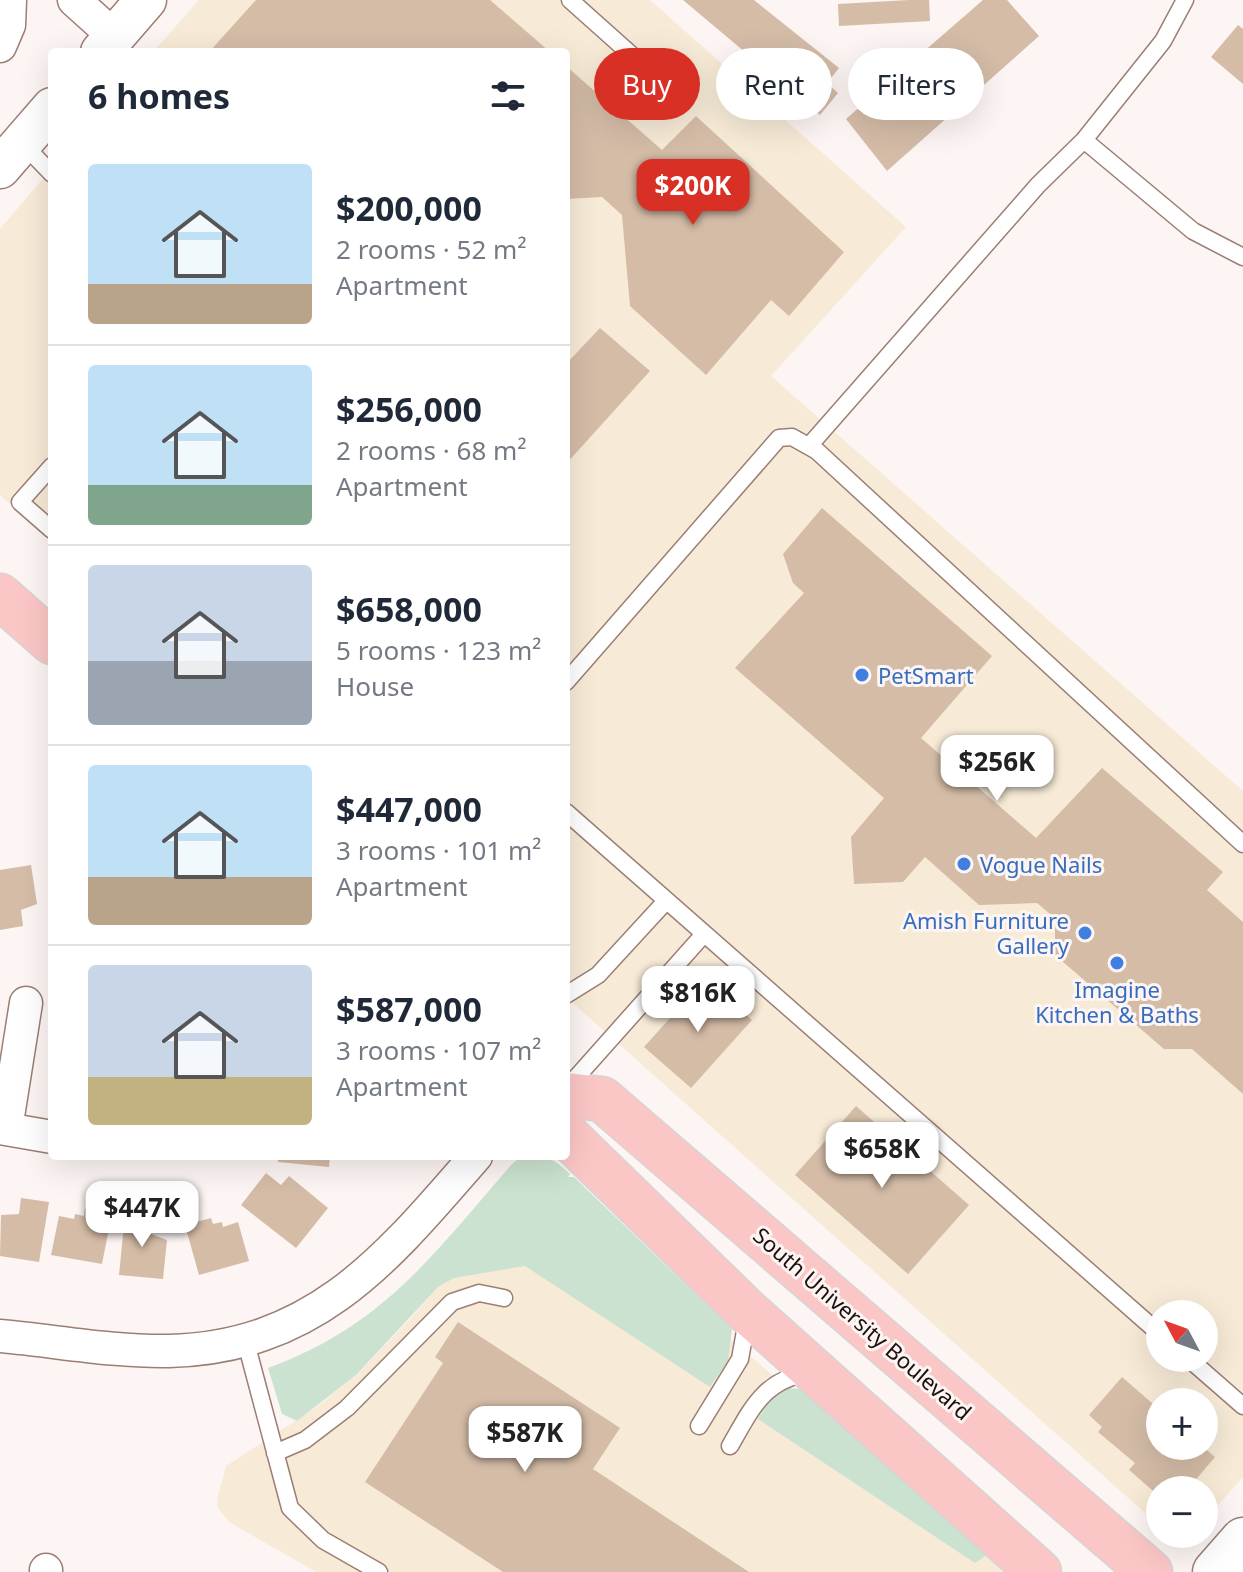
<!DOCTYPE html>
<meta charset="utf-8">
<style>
body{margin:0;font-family:"Noto Sans",sans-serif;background:#f2f2f3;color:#1f2937;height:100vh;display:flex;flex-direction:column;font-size:30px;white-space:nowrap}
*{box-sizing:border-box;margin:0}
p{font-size:26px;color:#747a83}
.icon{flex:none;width:44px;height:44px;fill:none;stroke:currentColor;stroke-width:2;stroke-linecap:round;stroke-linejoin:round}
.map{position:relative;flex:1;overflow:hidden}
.sheet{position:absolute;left:48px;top:48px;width:522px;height:1112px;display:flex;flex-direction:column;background:#fff;border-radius:8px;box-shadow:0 8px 32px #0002}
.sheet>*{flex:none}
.guide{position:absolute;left:594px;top:48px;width:528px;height:72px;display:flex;gap:16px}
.needle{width:52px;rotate:311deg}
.fabs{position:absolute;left:1146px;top:1300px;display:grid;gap:16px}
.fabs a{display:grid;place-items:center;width:72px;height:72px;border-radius:50%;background:#fff;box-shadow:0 8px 32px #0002;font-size:40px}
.price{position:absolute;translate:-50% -68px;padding:0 18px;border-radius:16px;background:#fff;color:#222;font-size:26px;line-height:52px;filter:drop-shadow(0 2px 4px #0008)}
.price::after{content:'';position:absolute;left:50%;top:48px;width:24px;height:18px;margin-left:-12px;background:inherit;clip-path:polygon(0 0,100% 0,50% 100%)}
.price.selected{background:#d93025;color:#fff}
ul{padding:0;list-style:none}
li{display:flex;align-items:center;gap:24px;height:200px;padding:0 40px}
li+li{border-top:2px solid #e0e1e3}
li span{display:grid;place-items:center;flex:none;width:224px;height:160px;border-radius:8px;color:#555}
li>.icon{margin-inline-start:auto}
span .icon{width:96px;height:96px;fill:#fffc;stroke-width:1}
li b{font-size:34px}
h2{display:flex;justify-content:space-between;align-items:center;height:96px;padding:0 40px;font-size:34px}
.pill{padding:0 28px;border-radius:36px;background:#fff;box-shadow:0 8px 32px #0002;font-size:28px;line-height:72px}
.pill.selected{background:#d93025;color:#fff}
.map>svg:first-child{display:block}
.commercial{fill:#f7ebd7;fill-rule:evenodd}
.green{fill:#cbe2d0}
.building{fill:#d4bca7}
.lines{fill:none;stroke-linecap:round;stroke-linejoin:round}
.service-casing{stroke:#9b7e74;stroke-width:19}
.minor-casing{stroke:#9b7e74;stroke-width:35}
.tertiary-casing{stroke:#9b7e74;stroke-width:43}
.secondary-casing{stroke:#9b7e74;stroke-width:47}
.primary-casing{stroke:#d6d4d3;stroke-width:47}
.service{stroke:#fff;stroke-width:16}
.minor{stroke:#fff;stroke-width:32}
.tertiary{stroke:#fff;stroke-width:40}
.secondary{stroke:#fff;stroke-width:44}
.primary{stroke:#fbc7c6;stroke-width:44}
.shop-dot{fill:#3f7fe0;stroke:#fcf5f3;stroke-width:3}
.labels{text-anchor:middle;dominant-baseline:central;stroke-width:6;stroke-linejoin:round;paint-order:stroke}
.shop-label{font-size:22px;fill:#366cbe;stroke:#fcf5f3;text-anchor:start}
.street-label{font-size:22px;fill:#1b110d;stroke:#fcf5f3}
</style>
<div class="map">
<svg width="1243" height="1572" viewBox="0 0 1243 1572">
<rect width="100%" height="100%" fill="#fcf5f3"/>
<path class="commercial" d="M 199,0 L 650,0 L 906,227 L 771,376 L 1243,791 L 1243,1477 L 1204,1521 L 1204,1490 L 1160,1490 L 1160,1524 L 1153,1520 L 566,997 L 566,52 L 153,52 ZM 1160,1314 L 1204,1314 L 1204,1358 L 1160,1358 ZM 1160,1402 L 1204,1402 L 1204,1446 L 1160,1446 Z
M 52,168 L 52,541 L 0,495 L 0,229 Z
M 522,1187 L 552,1189 L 1006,1572 L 316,1572 L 229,1522 L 218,1508 L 217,1500 L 226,1466 L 317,1407 L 356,1375 L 411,1318 Z"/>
<path class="green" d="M 534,1156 C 551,1156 558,1163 570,1174 L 568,1177 L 574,1177 L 732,1329 L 728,1361 L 710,1387 L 525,1266 L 454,1278 L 439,1286 L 356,1375 L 297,1421 L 282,1414 L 268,1368 C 383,1326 434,1254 512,1164 L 517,1160 L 532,1160 Z
M 789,1388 L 802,1389 L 988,1554 L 975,1563 L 758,1419 L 770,1399 Z"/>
<path class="building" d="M 256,0 L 490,0 L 550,52 L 209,52 Z
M 683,0 L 754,0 L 839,68 L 827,83 L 838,93 L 820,115 Z
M 909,0 L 929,0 L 930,21 L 839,26 L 838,4 Z
M 983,0 L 1007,0 L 1039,36 L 887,171 L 846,119 Z
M 1238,25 L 1243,29 L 1243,84 L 1211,57 Z
M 566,66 L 662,150 L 696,116 L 844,252 L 789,316 L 771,300 L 706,375 L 630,306 L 622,215 L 602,197 L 566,199 Z
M 600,328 L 650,371 L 566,464 L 566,364 Z
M 822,508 L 992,656 L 921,738 L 1036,838 L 1102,768 L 1223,872 L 1207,890 L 1243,922 L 1243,1094 L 1192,1049 L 1164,1049 L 1055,955 L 1055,918 L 1037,903 L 979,905 L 925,857 L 903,882 L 854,884 L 851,837 L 884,798 L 735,668 L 804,593 L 793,583 L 783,554 Z
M 31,865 L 37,904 L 21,910 L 23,926 L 0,930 L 0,870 Z
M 705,979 L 752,1020 L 691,1088 L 644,1047 Z
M 856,1106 L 969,1205 L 908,1274 L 795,1175 Z
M 278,1156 L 330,1156 L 329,1167 L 278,1162 Z
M 266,1173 L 281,1185 L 289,1176 L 328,1208 L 296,1248 L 241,1205 Z
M 21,1198 L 49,1202 L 39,1262 L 0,1256 L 1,1215 L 19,1214 Z
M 85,1208 L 112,1213 L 102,1264 L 51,1255 L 59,1216 L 74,1219 L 75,1214 L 84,1216 Z
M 125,1215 L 153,1217 L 151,1234 L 167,1240 L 163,1279 L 119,1275 Z
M 211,1218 L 213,1224 L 222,1222 L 223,1227 L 238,1222 L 249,1261 L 199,1275 L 185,1225 Z
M 458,1322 L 620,1428 L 593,1469 L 749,1572 L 503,1572 L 365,1482 L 443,1363 L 435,1357 Z
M 1122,1377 L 1160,1410 L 1160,1446 L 1202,1446 L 1215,1457 L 1187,1490 L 1160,1490 L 1160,1497 L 1129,1470 L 1135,1463 L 1098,1432 L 1102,1427 L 1089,1415 Z"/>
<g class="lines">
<defs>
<path id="service" d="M 570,0 L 682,100
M 1084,140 L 1163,41 L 1185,0
M 22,143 L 52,174
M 809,446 L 1038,185 L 1084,140 L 1193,231 L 1243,257
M 52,466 L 20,502 L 52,530
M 566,682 L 779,438 L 792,437 L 817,451 L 1243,844
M 566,812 L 1160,1334
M 566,995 L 598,975 L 666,901
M 566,1089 L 704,934
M 245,1339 L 290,1508 L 323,1540 L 379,1572
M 1188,1358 L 1243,1406
M 699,1426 L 740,1359 L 747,1320
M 730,1446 C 751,1410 763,1380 808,1373
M 275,1453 L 305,1440 L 347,1408 L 452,1302 L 479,1293 L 504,1298"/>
<path id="minor" d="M 74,0 L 114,36
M 0,46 L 9,25 L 10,0
M 0,1128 L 52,1137
M 6,1129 L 26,1003
M 0,1336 C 56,1341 114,1352 169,1351 C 317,1347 388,1257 476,1156
M 46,1570 L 46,1572"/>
<path id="tertiary" d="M 101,52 L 146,0
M 0,168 L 52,108"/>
<path id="secondary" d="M 1215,1572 L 1243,1540"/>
<path id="primary" d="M 0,596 L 52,642
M 566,1095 L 602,1099 L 1150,1572
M 566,1135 L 747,1311 L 1039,1572"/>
</defs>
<use href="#service" class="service-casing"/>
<use href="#minor" class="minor-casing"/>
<use href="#tertiary" class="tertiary-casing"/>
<use href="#secondary" class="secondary-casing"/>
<use href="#primary" class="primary-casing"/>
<use href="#service" class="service"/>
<use href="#minor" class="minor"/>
<use href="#tertiary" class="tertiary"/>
<use href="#secondary" class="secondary"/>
<use href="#primary" class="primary"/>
</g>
<g class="shop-dot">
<circle cx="862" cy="675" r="8"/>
<circle cx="964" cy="864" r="8"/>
<circle cx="1085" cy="933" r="8"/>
<circle cx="1117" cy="963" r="8"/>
</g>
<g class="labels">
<g class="shop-label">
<text x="878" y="675">PetSmart</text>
<text x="980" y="864">Vogue Nails</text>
<text x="1069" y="920" text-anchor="end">Amish Furniture<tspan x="1069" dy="25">Gallery</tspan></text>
<text x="1117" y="989" text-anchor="middle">Imagine<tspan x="1117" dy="25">Kitchen &amp; Baths</tspan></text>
</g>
<g class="street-label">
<text transform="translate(863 1323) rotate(41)">South University Boulevard</text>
</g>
</g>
</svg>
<div class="fabs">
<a><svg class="needle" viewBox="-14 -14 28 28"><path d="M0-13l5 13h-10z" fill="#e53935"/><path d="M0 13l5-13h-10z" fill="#747a83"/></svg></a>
<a>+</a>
<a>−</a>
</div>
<b class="price selected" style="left:693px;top:227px">$200K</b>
<b class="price" style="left:997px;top:803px">$256K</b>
<b class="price" style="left:698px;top:1034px">$816K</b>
<b class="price" style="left:882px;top:1190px">$658K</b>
<b class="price" style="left:142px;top:1249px">$447K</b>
<b class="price" style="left:525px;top:1474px">$587K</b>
<div class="guide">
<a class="pill selected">Buy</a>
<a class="pill">Rent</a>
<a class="pill">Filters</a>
</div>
<section class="sheet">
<h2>6 homes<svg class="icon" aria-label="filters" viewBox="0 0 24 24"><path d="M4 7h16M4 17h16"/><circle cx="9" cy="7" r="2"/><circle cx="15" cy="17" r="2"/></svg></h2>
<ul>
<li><span style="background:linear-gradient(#bfe0f5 75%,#b9a48a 0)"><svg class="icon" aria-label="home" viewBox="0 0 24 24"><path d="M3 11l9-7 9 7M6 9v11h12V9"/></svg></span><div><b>$200,000</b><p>2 rooms · 52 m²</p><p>Apartment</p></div></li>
<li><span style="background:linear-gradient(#bfe0f5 75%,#7fa58c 0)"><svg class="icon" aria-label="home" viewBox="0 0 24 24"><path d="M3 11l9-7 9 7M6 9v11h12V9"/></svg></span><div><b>$256,000</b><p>2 rooms · 68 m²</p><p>Apartment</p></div></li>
<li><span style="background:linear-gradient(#c9d6e8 60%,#9aa5b1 0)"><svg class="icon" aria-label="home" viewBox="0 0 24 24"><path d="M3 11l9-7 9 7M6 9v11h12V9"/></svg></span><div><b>$658,000</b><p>5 rooms · 123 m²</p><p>House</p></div></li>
<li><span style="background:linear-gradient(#bfe0f5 70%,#b9a48a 0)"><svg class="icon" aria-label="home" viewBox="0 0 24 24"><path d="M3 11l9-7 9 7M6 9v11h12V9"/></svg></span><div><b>$447,000</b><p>3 rooms · 101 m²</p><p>Apartment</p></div></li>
<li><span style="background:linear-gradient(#c9d6e8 70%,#c2b280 0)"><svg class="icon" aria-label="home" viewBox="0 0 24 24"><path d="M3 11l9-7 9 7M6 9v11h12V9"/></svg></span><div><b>$587,000</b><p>3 rooms · 107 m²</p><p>Apartment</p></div></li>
</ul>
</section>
</div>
